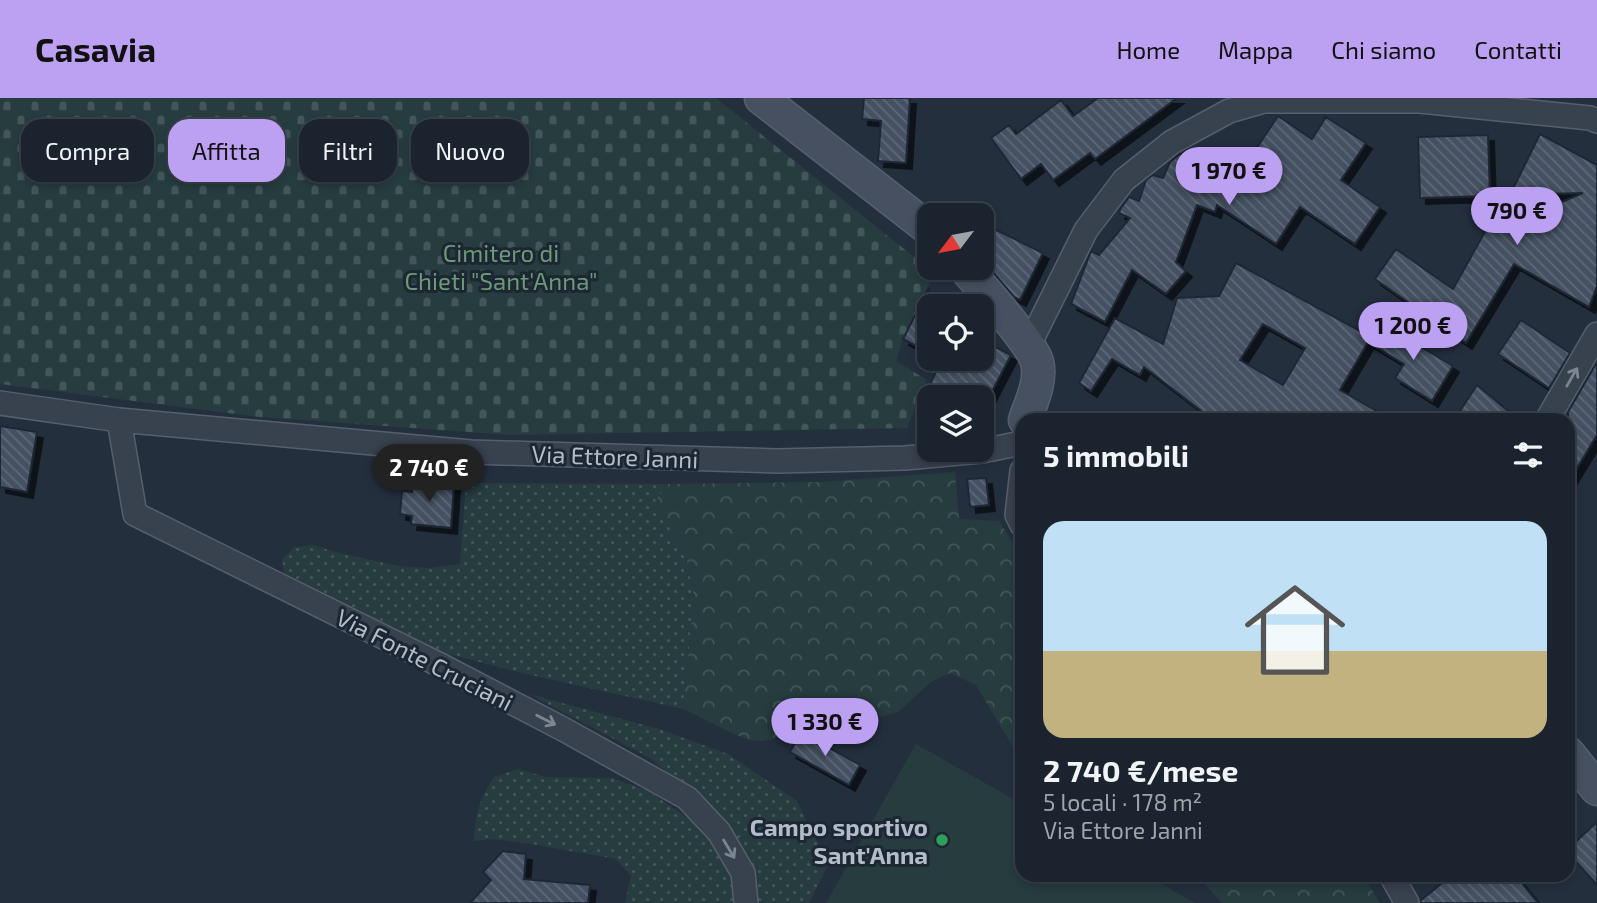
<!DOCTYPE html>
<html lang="it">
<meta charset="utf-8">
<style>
body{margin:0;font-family:"Exo 2",sans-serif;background:#282f3a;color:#f1f3f6;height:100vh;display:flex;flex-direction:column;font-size:26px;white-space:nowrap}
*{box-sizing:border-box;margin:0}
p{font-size:23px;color:#a0a4aa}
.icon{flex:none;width:38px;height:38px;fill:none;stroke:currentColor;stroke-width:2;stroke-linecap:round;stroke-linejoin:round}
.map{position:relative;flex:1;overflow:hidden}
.panel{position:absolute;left:1015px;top:315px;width:560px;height:469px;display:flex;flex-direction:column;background:#1b232e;border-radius:21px;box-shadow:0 4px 10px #0003,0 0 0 2px #39404a}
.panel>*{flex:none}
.banner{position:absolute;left:21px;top:21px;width:665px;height:63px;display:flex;gap:14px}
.needle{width:46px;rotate:238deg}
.controls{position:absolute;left:917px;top:105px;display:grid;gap:14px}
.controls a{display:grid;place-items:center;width:77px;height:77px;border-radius:14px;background:#1b232e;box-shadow:0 4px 10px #0003,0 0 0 2px #39404a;font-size:35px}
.price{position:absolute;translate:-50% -60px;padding:0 16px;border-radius:24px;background:#bca0f2;color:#111;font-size:23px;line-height:46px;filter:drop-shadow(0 2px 4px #0008)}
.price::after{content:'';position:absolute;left:50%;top:42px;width:21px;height:16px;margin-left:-10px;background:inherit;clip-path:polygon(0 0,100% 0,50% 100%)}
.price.on{background:#222;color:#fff}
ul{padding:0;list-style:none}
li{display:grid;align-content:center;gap:14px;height:371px;padding:0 28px}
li+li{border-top:2px solid #39404a}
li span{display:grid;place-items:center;height:217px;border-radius:21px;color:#555}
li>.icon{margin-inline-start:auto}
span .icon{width:126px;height:126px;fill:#fffc;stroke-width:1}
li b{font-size:30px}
h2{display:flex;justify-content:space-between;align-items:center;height:84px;padding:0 28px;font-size:30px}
.tag{padding:0 24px;border-radius:21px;background:#1b232e;box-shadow:0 4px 10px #0003,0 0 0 2px #39404a;font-size:24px;line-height:63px}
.tag.on{background:#bca0f2;color:#111}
header{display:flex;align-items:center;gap:42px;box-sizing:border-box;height:98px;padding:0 35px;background:#bca0f2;color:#111}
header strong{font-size:33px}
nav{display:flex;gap:38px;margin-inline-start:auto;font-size:24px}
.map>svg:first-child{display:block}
.grass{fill:url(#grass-dots)}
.forest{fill:url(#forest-crowns)}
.cemetery{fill:url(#cemetery-stones)}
.pitch{fill:#263c3f}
.building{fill:url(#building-back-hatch);stroke:#1f2835;stroke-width:2;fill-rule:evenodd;filter:url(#shadow)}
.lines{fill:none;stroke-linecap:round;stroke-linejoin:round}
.street-casing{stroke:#565f6c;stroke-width:26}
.secondary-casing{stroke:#565f6c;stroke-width:35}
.street{stroke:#38414e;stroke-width:23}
.secondary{stroke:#465061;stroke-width:32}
.oneway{stroke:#7c8592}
.leisure-dot{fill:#2e9e5b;stroke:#1d2633;stroke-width:2.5}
.labels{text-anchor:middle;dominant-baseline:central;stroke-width:6;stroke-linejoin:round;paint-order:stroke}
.park-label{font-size:24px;fill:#6b9a76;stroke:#1d2633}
.street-label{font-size:24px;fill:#b4bcc9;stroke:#1d2633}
.poi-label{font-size:24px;font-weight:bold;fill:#b4bcc9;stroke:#1d2633;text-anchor:end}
</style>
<header>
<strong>Casavia</strong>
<nav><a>Home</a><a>Mappa</a><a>Chi siamo</a><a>Contatti</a></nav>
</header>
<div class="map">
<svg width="1597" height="805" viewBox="0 0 1597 805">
<defs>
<pattern id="grass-dots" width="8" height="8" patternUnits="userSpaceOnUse" patternTransform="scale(1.75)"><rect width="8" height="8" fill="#263c3f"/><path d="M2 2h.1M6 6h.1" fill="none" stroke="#435659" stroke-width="1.8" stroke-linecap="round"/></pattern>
<pattern id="forest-crowns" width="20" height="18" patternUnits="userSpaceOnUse" patternTransform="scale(1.75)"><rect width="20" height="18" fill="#263c3f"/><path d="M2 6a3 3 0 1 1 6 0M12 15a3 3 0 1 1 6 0" fill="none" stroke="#435659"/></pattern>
<pattern id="cemetery-stones" width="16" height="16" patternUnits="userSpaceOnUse" patternTransform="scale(1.75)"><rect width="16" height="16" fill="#263c3f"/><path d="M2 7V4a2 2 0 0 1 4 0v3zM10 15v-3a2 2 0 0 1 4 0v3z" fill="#435659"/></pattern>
<pattern id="building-back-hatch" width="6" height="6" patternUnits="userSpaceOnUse" patternTransform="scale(1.75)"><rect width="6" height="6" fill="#455162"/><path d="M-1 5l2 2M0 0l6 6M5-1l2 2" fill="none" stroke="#5d6877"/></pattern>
<filter id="shadow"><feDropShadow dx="6" dy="6" stdDeviation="0" flood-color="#0009"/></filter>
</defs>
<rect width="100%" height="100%" fill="#242f3e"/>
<path class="grass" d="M 466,385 L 668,386 L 656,403 L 687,464 L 694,499 L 683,611 L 522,575 L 437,553 L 284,475 L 282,461 L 295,449 L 313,447 L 339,455 L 399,468 L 428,470 L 460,466 Z
M 529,596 L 659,631 L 728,656 L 797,703 L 828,767 L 809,805 L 749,805 L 690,694 L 650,660 Z
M 518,671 L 546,679 L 613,680 L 648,693 L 694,724 L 724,754 L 742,805 L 625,805 L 631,778 L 616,761 L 525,745 L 492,741 L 474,743 C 475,716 479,702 494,679 Z"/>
<path class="forest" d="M 955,374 L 959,421 L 999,423 L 1022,459 L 1022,657 L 1016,654 L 976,587 L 950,575 L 931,584 L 898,614 L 881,619 C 864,611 845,600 825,601 C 800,602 793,644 758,643 C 742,643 699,618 683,611 L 694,499 L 687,463 L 655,403 L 668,386 L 821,384 Z
M 1197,777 L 1363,777 L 1380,805 L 1222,805 Z"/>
<path class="cemetery" d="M 0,0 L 716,0 L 934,175 L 903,241 L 896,263 L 927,282 L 907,330 L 510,337 L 260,319 L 0,286 Z"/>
<path class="pitch" d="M 916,646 L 1022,706 L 1022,777 L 1146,777 L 1195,805 L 826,805 Z"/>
<path class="building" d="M 864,0 L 910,0 L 906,65 L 878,63 L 881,23 L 862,21 Z
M 1098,0 L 1177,0 L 1095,61 L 1090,55 L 1053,82 L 1041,66 L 1021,81 L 991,40 L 1009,27 L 1016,36 L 1061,2 L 1073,18 Z
M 1278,18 L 1312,41 L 1326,19 L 1366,45 L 1341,82 L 1380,109 L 1355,146 L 1300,109 L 1276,146 L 1217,107 L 1215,114 L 1197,107 L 1176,164 L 1186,173 L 1166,196 L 1132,172 L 1105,224 L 1071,206 L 1091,153 L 1099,157 L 1130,120 L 1119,115 L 1121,110 L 1129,99 L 1139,103 L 1146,82 L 1153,77 L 1163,80 L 1170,64 L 1180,56 L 1238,78 Z
M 1540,36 L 1597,67 L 1597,188 L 1589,209 L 1514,166 L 1466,245 L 1375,181 L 1396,151 L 1453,191 L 1491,123 L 1491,134 L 1583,95 L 1510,97 Z
M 1488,37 L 1490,98 L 1420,100 L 1418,39 Z
M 982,125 L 1043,155 L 1020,202 L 1014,199 L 986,166 L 990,158 L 982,154 Z
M 1236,165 L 1371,239 L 1340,292 L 1392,322 L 1213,322 L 1144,269 L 1140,277 L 1112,261 L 1091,293 L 1079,285 L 1115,220 L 1163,246 L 1177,200 L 1219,198 ZM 1263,226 L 1305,250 L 1283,287 L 1240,262 Z
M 929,190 L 929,255 L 903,241 Z
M 1521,222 L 1570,255 L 1549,290 L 1498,256 Z
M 1381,225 L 1453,268 L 1432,303 L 1395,280 L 1404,266 L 1369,245 Z
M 982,242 L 1011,257 L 989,299 L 924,299 L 942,261 L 982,261 Z
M 1597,264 L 1597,337 L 1568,385 L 1568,314 Z
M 1477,287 L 1519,322 L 1454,322 Z
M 0,328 L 37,334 L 27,394 L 0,389 Z
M 986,380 L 989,407 L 970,409 L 967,381 Z
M 413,383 L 454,387 L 451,430 L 411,426 L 412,418 L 400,416 L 402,393 L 412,394 Z
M 801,634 L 860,667 L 849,687 L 790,654 Z
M 1597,724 L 1597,787 L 1568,755 L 1568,751 Z
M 503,753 L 526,756 L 524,781 L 590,787 L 588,805 L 470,805 L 491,782 L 483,774 Z
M 1452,777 L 1515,777 L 1538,805 L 1421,805 L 1420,803 Z"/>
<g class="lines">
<defs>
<path id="street" d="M 1028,249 L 1086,132 L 1124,82 L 1172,44 L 1229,13 L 1264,3 L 1420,3 L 1590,20 L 1597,23
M 0,305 L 119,322 L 471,354 L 777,363 L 905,360 L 982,353 L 1022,345
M 119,322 L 135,416 L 442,568 L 563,631 L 687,700 L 719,734 L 743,775 L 746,805
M 1547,322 L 1597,236
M 1022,373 L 1017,417 L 1022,427
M 1391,777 L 1407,805"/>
<path id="secondary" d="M 761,0 L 929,131
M 965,170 C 980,188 1032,245 1037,264 C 1042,282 1031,305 1025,322
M 1568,655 L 1597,691"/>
</defs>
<use href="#street" class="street-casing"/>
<use href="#secondary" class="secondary-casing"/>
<use href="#street" class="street"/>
<use href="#secondary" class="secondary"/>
</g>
<defs><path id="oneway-shaft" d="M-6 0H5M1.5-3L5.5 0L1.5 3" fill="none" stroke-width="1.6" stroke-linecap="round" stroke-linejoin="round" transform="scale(1.75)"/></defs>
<g class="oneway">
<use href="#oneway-shaft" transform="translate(1572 279) rotate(-60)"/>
<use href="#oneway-shaft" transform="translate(546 622) rotate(27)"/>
<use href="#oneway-shaft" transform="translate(729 751) rotate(59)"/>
</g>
<circle class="leisure-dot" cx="942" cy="742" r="7"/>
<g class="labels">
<g class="park-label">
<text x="501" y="154">Cimitero di<tspan x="501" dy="28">Chieti "Sant'Anna"</tspan></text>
</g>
<g class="street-label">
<text transform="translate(615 358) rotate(2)">Via Ettore Janni</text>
<text transform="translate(425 561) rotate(27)">Via Fonte Cruciani</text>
</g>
<g class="poi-label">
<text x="928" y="728">Campo sportivo<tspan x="928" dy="28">Sant'Anna</tspan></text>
</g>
</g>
</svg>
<div class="controls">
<a><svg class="needle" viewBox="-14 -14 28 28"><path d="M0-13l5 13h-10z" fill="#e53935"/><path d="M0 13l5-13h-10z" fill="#a0a4aa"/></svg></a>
<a><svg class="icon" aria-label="locate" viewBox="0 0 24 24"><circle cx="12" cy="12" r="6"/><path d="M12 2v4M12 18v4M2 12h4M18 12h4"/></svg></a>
<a><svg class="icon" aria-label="layers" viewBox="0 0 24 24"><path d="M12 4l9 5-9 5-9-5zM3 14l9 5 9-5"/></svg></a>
</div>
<b class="price" style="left:1229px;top:109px">1 970 €</b>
<b class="price" style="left:1517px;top:149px">790 €</b>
<b class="price" style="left:1413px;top:264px">1 200 €</b>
<b class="price on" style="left:429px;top:406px">2 740 €</b>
<b class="price" style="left:825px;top:660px">1 330 €</b>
<div class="banner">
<a class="tag">Compra</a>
<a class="tag on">Affitta</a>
<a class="tag">Filtri</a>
<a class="tag">Nuovo</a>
</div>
<section class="panel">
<h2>5 immobili<svg class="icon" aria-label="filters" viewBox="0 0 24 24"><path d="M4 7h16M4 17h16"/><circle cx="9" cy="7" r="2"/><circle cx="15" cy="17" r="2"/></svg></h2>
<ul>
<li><span style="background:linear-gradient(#bfe0f5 60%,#c2b280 0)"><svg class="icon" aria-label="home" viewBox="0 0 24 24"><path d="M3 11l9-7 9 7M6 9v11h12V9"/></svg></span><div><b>2 740 €/mese</b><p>5 locali · 178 m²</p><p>Via Ettore Janni</p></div></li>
</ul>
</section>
</div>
